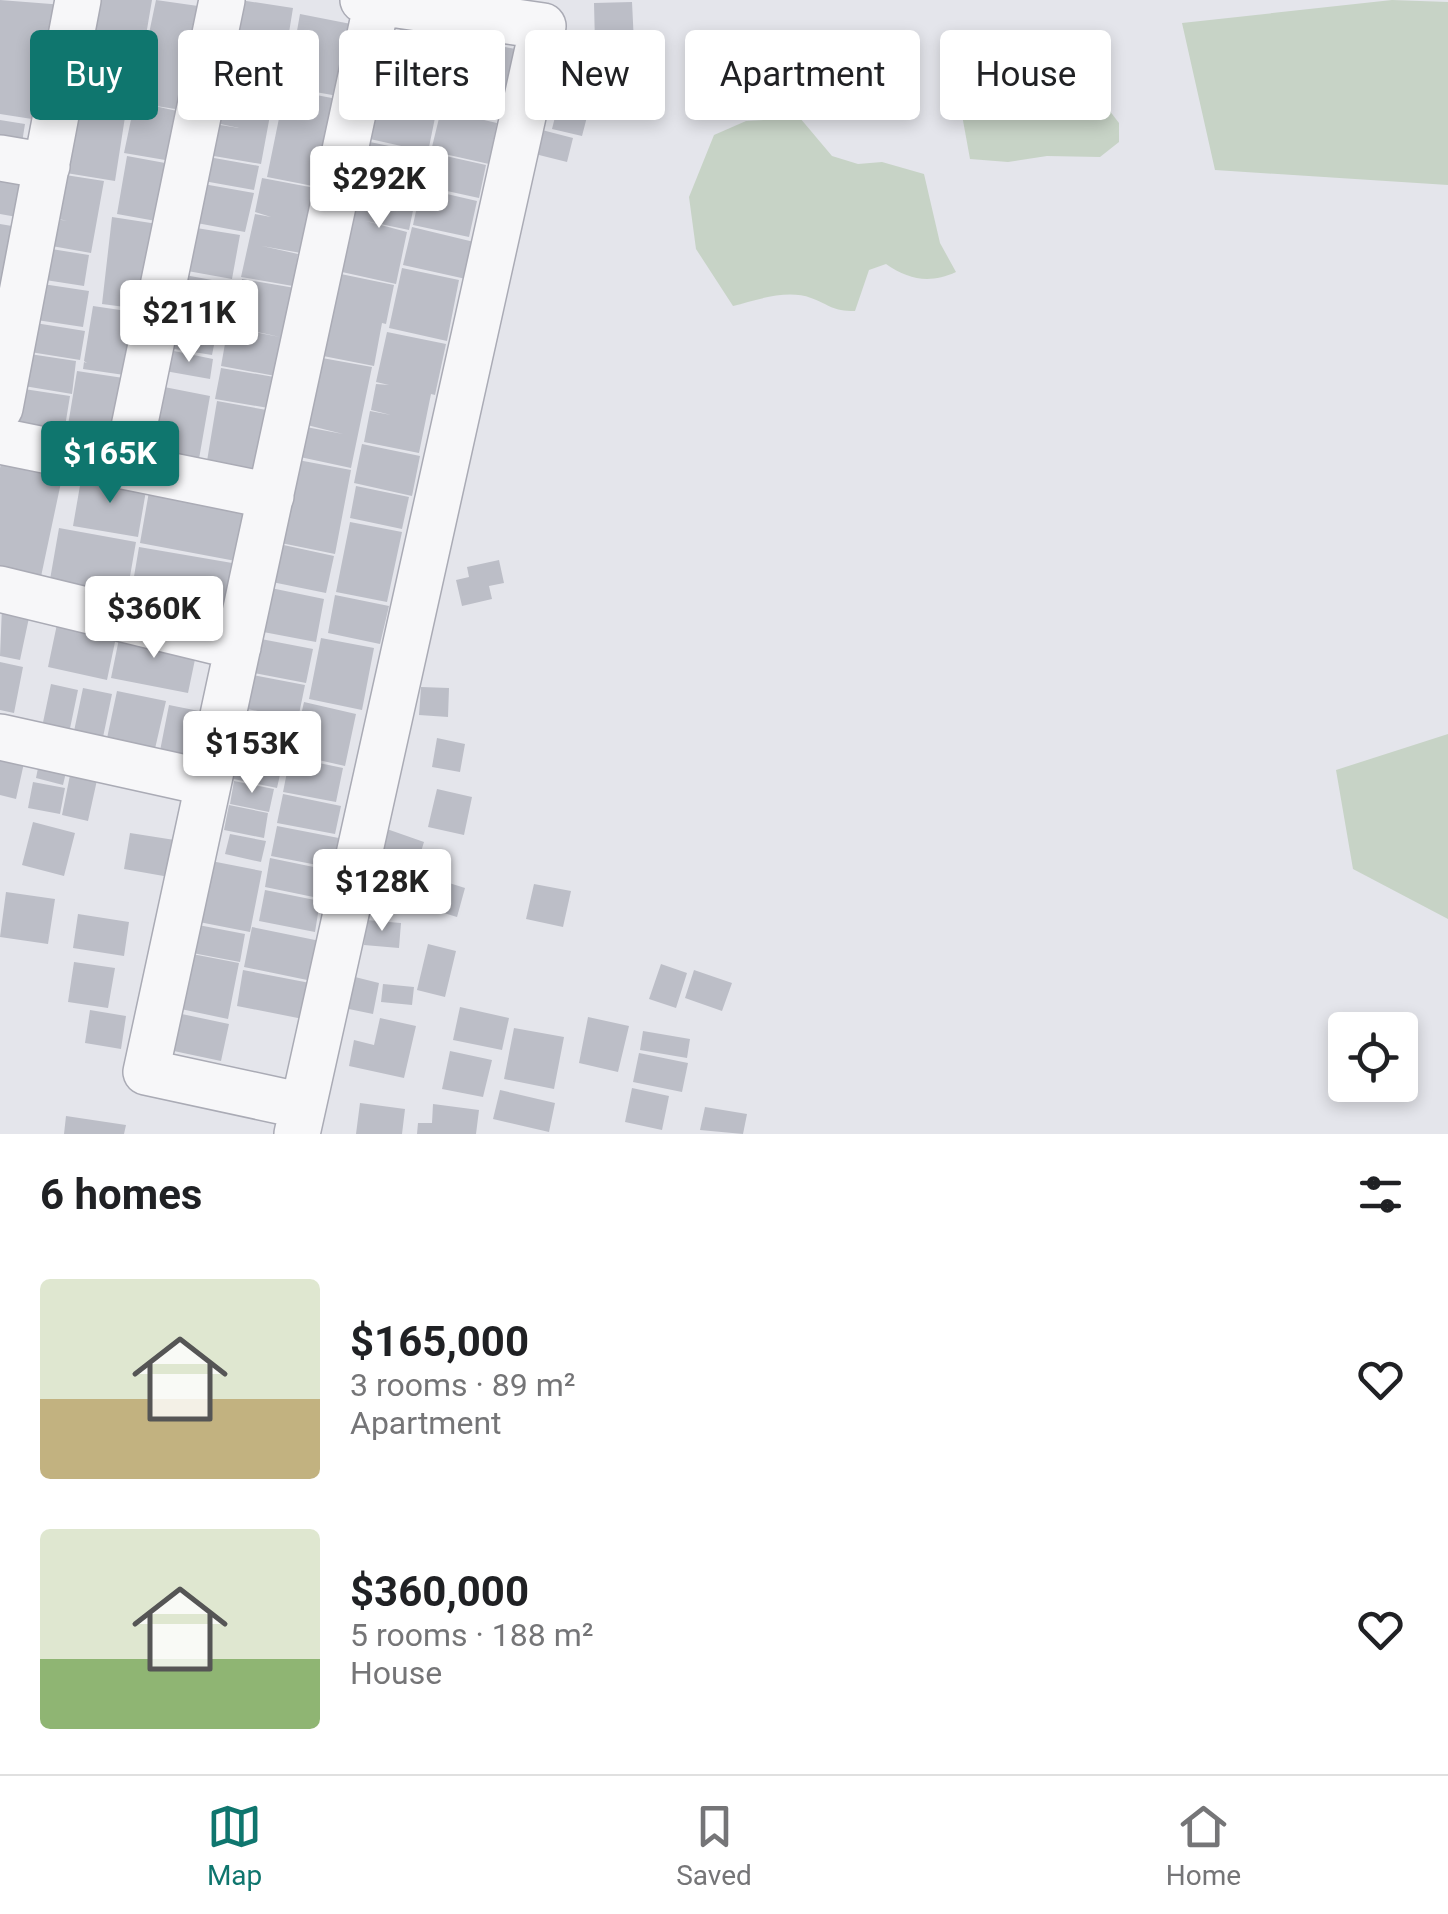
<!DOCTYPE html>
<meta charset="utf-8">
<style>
body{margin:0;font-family:Roboto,sans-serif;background:#f6f6f6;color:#202124;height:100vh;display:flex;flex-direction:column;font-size:38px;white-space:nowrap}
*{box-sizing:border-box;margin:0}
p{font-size:32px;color:#757577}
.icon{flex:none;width:55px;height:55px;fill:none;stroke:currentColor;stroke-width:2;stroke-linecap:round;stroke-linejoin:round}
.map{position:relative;height:1134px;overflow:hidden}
.sheet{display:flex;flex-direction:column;background:#fff;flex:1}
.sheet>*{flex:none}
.guide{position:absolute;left:30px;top:30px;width:1390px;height:90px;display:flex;gap:20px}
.fabs{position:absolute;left:1328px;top:1012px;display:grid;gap:20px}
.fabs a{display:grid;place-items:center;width:90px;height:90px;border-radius:10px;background:#fff;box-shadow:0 5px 15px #0003;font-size:50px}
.price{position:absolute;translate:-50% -85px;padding:0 22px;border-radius:10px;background:#fff;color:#222;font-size:32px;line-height:65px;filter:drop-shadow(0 2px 5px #0008)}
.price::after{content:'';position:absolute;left:50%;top:60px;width:30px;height:22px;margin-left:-15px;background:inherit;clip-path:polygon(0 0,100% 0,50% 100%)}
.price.selected{background:#0f766e;color:#fff}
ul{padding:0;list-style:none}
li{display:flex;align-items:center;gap:30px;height:250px;padding:0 40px}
li span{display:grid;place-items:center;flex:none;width:280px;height:200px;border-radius:10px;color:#555}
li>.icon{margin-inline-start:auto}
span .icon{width:120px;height:120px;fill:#fffc;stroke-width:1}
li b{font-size:42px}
h2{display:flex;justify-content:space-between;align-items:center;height:120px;padding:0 40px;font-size:42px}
.chip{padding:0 35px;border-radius:10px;background:#fff;box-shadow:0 5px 15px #0003;font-size:35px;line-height:90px}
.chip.selected{background:#0f766e;color:#fff}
.menu{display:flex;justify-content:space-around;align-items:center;height:140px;border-top:2px solid #e0e0e0;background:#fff;font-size:28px;color:#757577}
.menu a{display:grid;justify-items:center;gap:5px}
.menu .selected{color:#0f766e}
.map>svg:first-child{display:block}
.green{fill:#c7d3c6}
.building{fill:#bcbec7}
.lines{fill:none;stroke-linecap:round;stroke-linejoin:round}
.minor-casing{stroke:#aaabb5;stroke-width:48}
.minor{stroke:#f7f7f9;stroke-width:45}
</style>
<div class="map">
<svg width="1448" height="1134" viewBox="0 0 1448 1134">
<rect width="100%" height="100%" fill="#e4e5eb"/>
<path class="green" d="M 1392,0 L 1448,2 L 1448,185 L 1215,170 L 1182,23 Z
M 1039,43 L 1109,110 L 1119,123 L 1119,142 L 1100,157 L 1047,156 L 1008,162 L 970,159 L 960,104 L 1025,44 Z
M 800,118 L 832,156 L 858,164 L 882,162 L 924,174 L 940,243 L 956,272 C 930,284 909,280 886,264 L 869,270 L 855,311 C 832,311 830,305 811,298 C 787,289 756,300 733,306 L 696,249 L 689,197 L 714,135 L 746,121 Z
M 1448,734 L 1448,919 L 1353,869 L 1336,770 Z"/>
<path class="building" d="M 0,0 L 64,5 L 45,121 L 0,114 Z
M 95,0 L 152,0 L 144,47 L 88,37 Z
M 156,0 L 212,8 L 188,111 L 150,105 L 186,113 L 177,162 L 124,153 Z
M 240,0 L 293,8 L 286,51 L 233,40 Z
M 632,2 L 634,43 L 595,44 L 594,3 Z
M 300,14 L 351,24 L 338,96 L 287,87 Z
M 402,17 L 448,27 L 443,50 L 398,40 Z
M 450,36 L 520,50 L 510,102 L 440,88 Z
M 88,39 L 136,48 L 126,114 L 77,106 Z
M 232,43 L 285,53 L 281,74 L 244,67 L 279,75 L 272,108 L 217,98 Z
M 393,47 L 436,57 L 428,95 L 384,86 Z
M 285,89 L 337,99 L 318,187 L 267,177 Z
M 380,95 L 437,108 L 428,152 L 370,139 Z
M 220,101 L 271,110 L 261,164 L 208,155 L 214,124 L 239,128 L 216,123 Z
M 558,105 L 588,113 L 582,136 L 552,129 Z
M 71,108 L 125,117 L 115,181 L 60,172 Z
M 441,110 L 497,123 L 489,164 L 431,151 Z
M 0,120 L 25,124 L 21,149 L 0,146 Z
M 542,130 L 573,138 L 567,162 L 535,154 Z
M 370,142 L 427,154 L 419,189 L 363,177 Z
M 432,153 L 486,165 L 479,198 L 424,186 Z
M 127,156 L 176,165 L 167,223 L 117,214 Z
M 203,156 L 259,166 L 254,190 L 198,180 Z
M 0,163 L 27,168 L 17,217 L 0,214 Z
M 59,174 L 104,181 L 91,253 L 46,245 L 51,218 L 67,221 L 51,217 Z
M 262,178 L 315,188 L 301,253 L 262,246 L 298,254 L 293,286 L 241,277 L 255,214 L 271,217 L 255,212 Z
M 363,179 L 417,191 L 409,230 L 366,221 L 407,232 L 396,284 L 342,272 Z
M 192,182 L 254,193 L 245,232 L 186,221 Z
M 421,188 L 477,201 L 469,237 L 413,225 Z
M 112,217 L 164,225 L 148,310 L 102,304 Z
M 0,224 L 24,228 L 13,282 L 0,280 Z
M 190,227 L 240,235 L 232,279 L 182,270 Z
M 412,227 L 474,242 L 466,279 L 403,265 Z
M 45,248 L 89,255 L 84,286 L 39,279 Z
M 402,268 L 459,280 L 447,341 L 389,328 Z
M 174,273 L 239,285 L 234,313 L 219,311 L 216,328 L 166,319 Z
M 336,273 L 394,285 L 386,324 L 382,323 L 374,366 L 318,355 Z
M 242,279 L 295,288 L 281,377 L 221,366 L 228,327 L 280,337 L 234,327 Z
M 36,283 L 89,291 L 83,327 L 30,319 Z
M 93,306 L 147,314 L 138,377 L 83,369 L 84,362 L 87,363 L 84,361 Z
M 167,321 L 217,330 L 212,355 L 162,347 Z
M 29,322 L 85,331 L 80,360 L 24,351 Z
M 387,332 L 446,344 L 435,395 L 431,394 L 419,453 L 364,442 L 370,411 L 391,415 L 371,410 L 376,384 L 389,385 L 376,382 Z
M 169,350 L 213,359 L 210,379 L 165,371 Z
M 23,353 L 76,361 L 72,394 L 18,385 Z
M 322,358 L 372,367 L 351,468 L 300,457 L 306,427 L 343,434 L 307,425 Z
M 221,368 L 280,378 L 274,409 L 215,399 Z
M 77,371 L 130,379 L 119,451 L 65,443 Z
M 154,385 L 210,396 L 196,476 L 140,466 Z
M 11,387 L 70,396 L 62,445 L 4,436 Z
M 217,401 L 272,411 L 260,477 L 206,467 Z
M 362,444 L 420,456 L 412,496 L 354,483 Z
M 4,450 L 63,473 L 39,586 L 0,577 L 0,468 Z
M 298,460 L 351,470 L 335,554 L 281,543 Z
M 82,474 L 147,485 L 138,537 L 73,526 Z
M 150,486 L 252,504 L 241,562 L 140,543 Z
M 356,486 L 409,497 L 402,529 L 350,518 Z
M 350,522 L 402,532 L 387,602 L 336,592 Z
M 59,528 L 136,542 L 125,605 L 48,591 Z
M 279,544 L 334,556 L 326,593 L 272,582 Z
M 139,547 L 238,564 L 228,622 L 129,606 Z
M 499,560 L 504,583 L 489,586 L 492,599 L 462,606 L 456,580 L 469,577 L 467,567 Z
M 266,587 L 324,599 L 316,642 L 258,631 Z
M 335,595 L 389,606 L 380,644 L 328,633 Z
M 2,607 L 30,613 L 20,660 L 0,656 Z
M 60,610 L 119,623 L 107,680 L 48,667 Z
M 121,629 L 198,645 L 188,693 L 111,678 Z
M 321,638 L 374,648 L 362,710 L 309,699 Z
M 261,639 L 313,649 L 306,683 L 254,673 Z
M 0,662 L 23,667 L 14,713 L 0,710 Z
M 253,675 L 305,685 L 298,719 L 247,709 Z
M 51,684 L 78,690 L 68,738 L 41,732 Z
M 421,687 L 449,688 L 448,717 L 419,715 Z
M 83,688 L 112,694 L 102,742 L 73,736 Z
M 117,691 L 166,701 L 154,753 L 106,743 Z
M 304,702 L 356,714 L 345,766 L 292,754 Z
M 169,705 L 199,711 L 188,767 L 158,761 Z
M 242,711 L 294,721 L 288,750 L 236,740 Z
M 437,738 L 465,744 L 460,772 L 432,767 Z
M 235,742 L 285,752 L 277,788 L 229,778 Z
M 0,748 L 26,754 L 16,799 L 0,795 Z
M 290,757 L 343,768 L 336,802 L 283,792 Z
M 40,758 L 68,764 L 63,785 L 36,778 Z
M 72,765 L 99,771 L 88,821 L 62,815 Z
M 234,781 L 274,789 L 269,812 L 230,804 Z
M 33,782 L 65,788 L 60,814 L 28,808 Z
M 437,789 L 472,797 L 464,835 L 428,827 Z
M 283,794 L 341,806 L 335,834 L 277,823 Z
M 229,805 L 268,813 L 264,838 L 224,830 Z
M 33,822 L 75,833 L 64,876 L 22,865 Z
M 277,826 L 349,840 L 343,870 L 271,856 Z
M 384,828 L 424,842 L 410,887 L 369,874 Z
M 130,833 L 181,841 L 175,878 L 124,869 Z
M 230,834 L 266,841 L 261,862 L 225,854 Z
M 270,858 L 333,871 L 328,900 L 265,887 Z
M 206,860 L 262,871 L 250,932 L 194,921 Z
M 430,877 L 465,888 L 457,917 L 421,906 Z
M 534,884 L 571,891 L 563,927 L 526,919 Z
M 400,885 L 405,911 L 377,916 L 373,890 Z
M 265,890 L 320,901 L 315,932 L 259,921 Z
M 6,892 L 55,899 L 48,944 L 0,937 Z
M 78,914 L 129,922 L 124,956 L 73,948 Z
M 366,920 L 401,923 L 399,948 L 364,945 Z
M 193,924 L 245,934 L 240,962 L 187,952 Z
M 252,927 L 320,941 L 312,981 L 244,967 Z
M 428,944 L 456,951 L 445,997 L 417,990 Z
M 187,953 L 239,963 L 228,1019 L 176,1008 Z
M 74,962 L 115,968 L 108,1008 L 68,1002 Z
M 661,964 L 687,973 L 676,1008 L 649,999 Z
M 243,970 L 310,983 L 303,1019 L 237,1006 Z
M 694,970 L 732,983 L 722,1011 L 685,998 Z
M 351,976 L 379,983 L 373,1014 L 344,1008 Z
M 383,984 L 414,987 L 412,1005 L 381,1002 Z
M 460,1007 L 509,1018 L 502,1050 L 453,1040 Z
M 90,1010 L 126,1016 L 121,1049 L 85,1043 Z
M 177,1013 L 229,1024 L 221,1061 L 169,1050 Z
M 588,1017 L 629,1026 L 618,1072 L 579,1063 Z
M 380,1018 L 416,1026 L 404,1078 L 349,1066 L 354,1040 L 374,1045 Z
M 514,1028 L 564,1037 L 554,1089 L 504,1079 Z
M 643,1031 L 690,1039 L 687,1058 L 640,1050 Z
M 450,1051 L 492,1060 L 483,1097 L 442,1089 Z
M 639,1053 L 688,1063 L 682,1092 L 633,1082 Z
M 632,1088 L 669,1096 L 662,1130 L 625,1122 Z
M 500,1090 L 555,1103 L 549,1132 L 493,1119 Z
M 360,1103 L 405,1109 L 402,1134 L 356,1134 Z
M 433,1104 L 479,1110 L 476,1134 L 417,1134 L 418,1123 L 432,1123 Z
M 705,1107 L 747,1114 L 743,1134 L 700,1130 Z
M 66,1116 L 126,1125 L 124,1134 L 64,1134 Z"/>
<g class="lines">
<defs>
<path id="minor" d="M 0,158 L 47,166
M 0,408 L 78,0
M 0,441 L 271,496
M 126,466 L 222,0
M 0,589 L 238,647
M 0,737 L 208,783
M 303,1106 L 146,1072 L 377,2
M 297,1134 L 543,26 L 363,0"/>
</defs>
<use href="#minor" class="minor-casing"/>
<use href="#minor" class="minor"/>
</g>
</svg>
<div class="fabs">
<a><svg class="icon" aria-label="locate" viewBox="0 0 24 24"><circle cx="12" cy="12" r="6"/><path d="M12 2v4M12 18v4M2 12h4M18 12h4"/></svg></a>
</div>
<b class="price" style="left:379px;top:231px">$292K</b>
<b class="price" style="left:189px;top:365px">$211K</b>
<b class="price selected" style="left:110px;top:506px">$165K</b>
<b class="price" style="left:154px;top:661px">$360K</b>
<b class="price" style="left:252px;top:796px">$153K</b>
<b class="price" style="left:382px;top:934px">$128K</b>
<div class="guide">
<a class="chip selected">Buy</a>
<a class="chip">Rent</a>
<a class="chip">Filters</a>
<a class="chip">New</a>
<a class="chip">Apartment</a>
<a class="chip">House</a>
</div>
</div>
<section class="sheet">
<h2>6 homes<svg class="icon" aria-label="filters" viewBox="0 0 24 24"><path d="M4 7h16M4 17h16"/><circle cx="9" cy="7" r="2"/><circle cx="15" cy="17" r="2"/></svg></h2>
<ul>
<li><span style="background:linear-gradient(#dfe7d0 60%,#c2b280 0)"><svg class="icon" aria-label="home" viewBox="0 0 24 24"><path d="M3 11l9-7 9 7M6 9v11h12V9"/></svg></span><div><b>$165,000</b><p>3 rooms · 89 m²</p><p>Apartment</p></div><svg class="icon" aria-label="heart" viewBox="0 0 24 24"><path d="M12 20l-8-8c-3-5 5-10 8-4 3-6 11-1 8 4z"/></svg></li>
<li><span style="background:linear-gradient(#dfe7d0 65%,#8fb573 0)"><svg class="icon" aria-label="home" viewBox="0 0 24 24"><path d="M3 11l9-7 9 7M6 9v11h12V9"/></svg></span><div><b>$360,000</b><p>5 rooms · 188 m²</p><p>House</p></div><svg class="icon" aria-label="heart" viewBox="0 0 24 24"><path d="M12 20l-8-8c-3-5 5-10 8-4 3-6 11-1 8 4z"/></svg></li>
</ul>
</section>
<nav class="menu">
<a class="selected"><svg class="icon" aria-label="map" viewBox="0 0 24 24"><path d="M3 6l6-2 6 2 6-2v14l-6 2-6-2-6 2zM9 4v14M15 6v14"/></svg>Map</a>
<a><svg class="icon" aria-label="saved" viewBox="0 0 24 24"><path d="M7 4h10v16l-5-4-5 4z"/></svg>Saved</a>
<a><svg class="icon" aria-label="home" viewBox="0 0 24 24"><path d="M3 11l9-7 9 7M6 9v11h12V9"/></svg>Home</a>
</nav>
